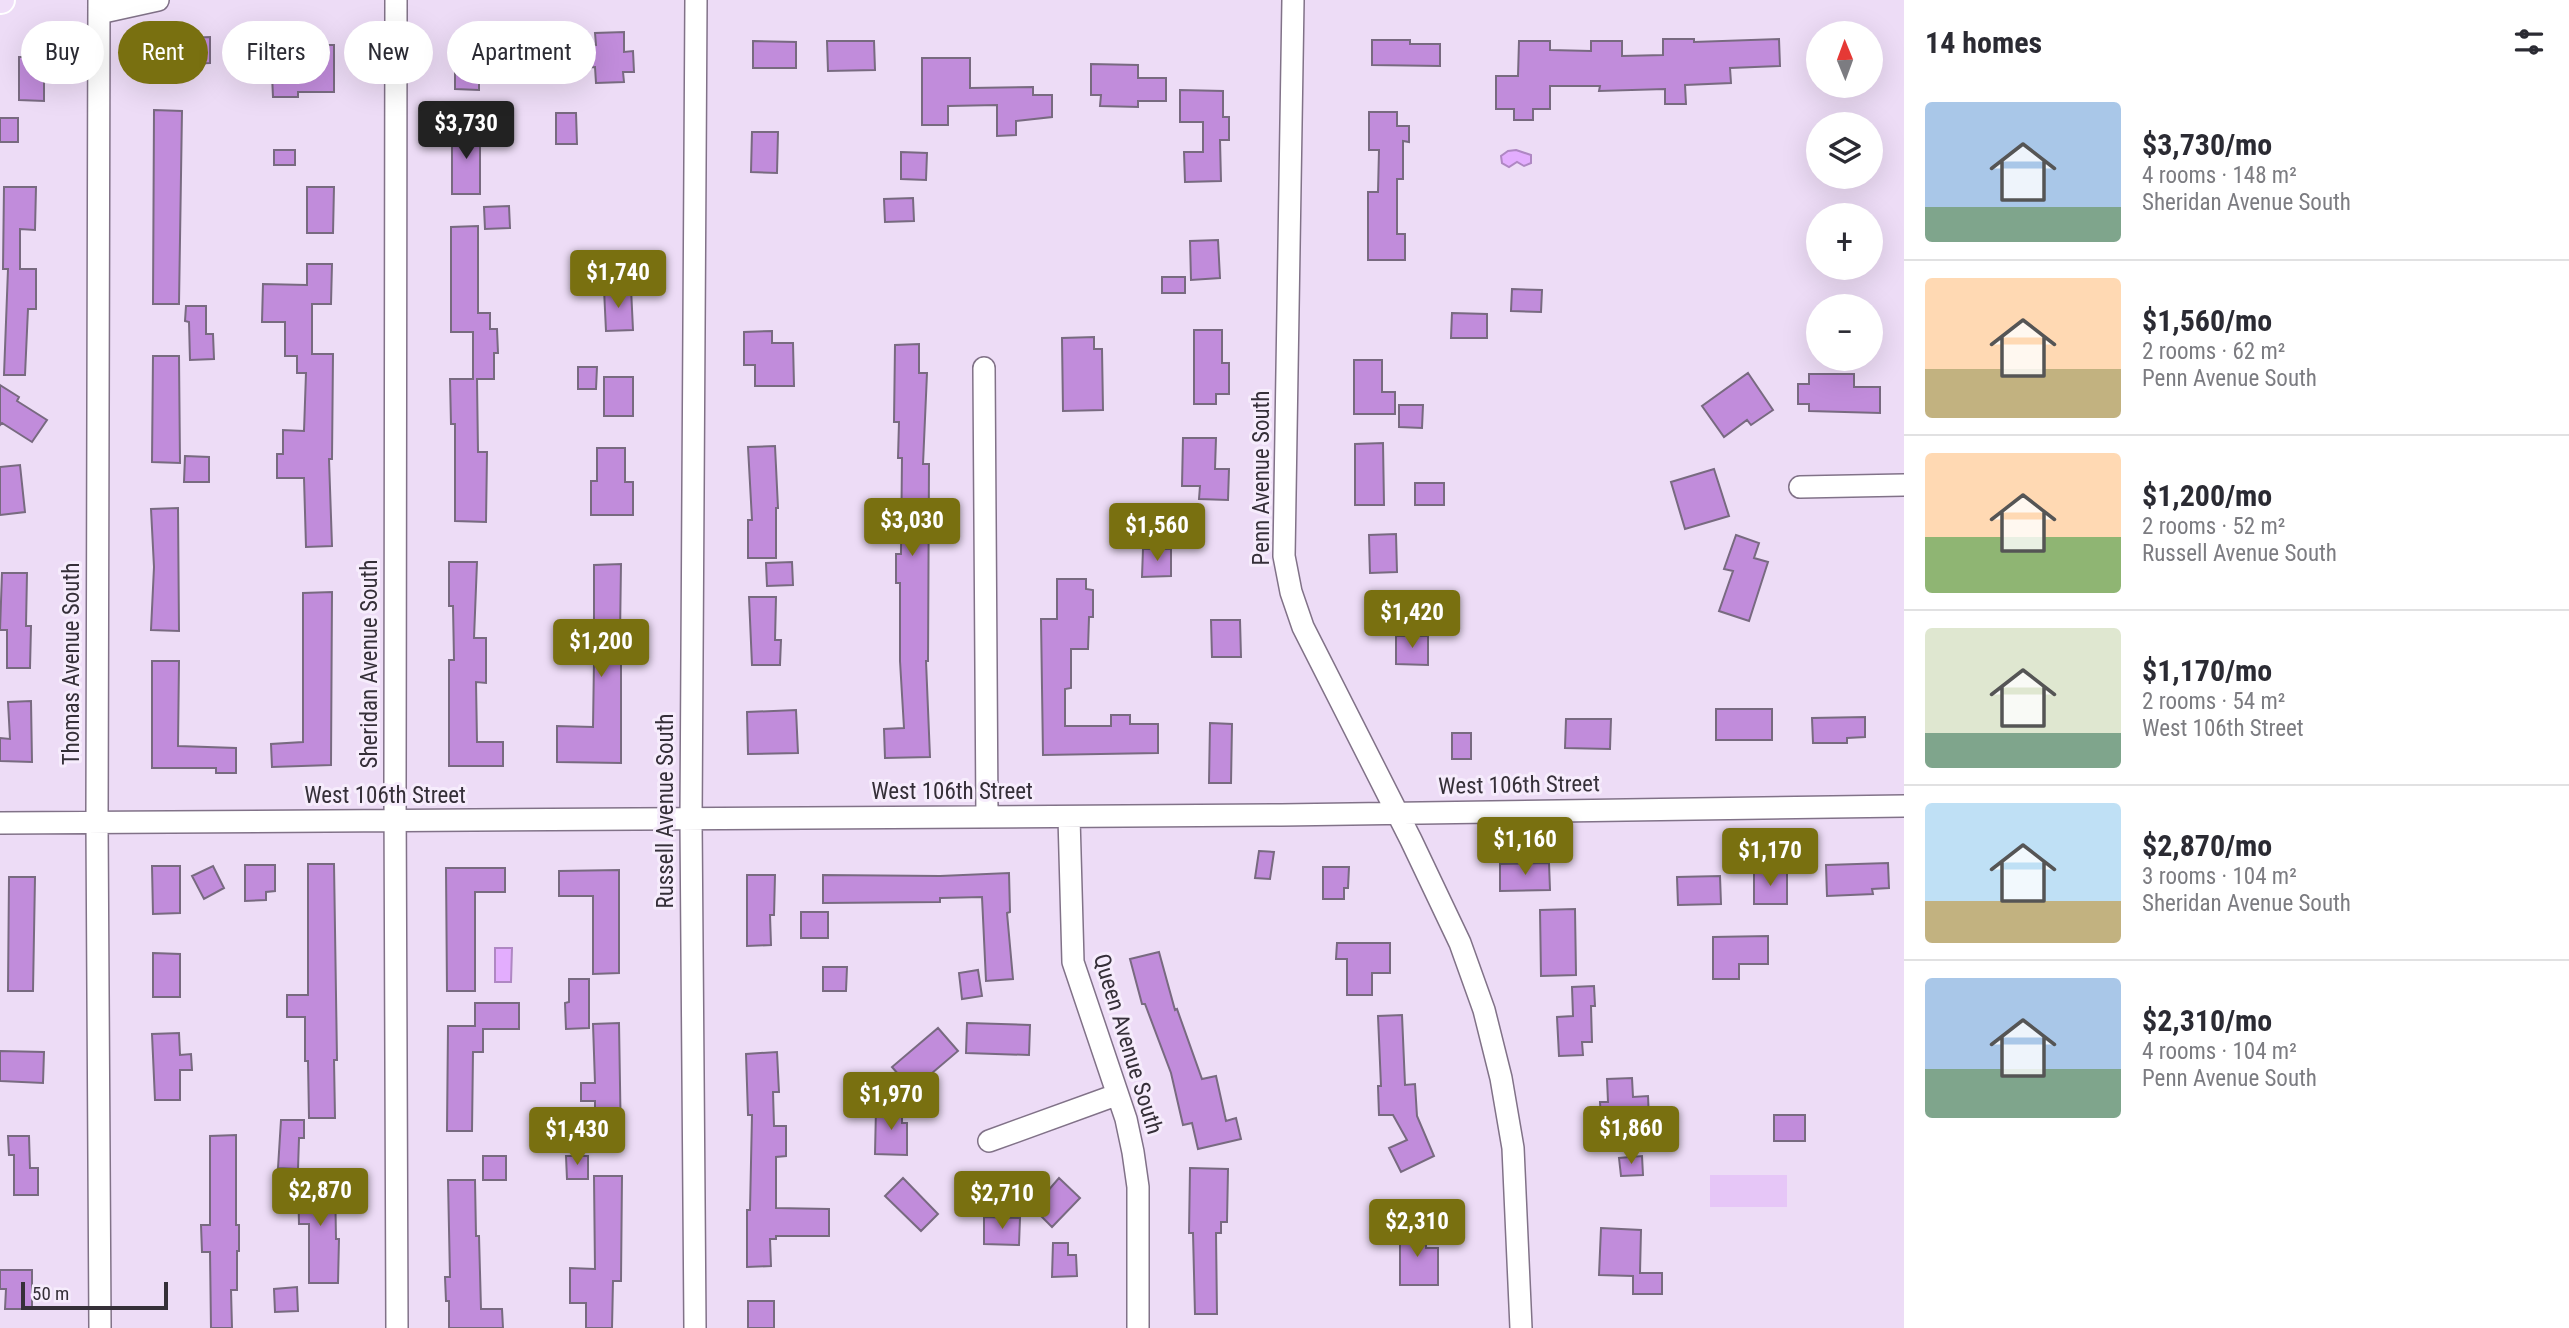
<!DOCTYPE html>
<meta charset="utf-8">
<style>
body{margin:0;font-family:"Roboto Condensed",sans-serif;background:#f7f7f7;color:#2b2b33;height:100vh;display:flex;flex-direction:column;font-size:26px;white-space:nowrap}
*{box-sizing:border-box;margin:0}
p{font-size:23px;color:#7c7c81}
.icon{flex:none;width:38px;height:38px;fill:none;stroke:currentColor;stroke-width:2;stroke-linecap:round;stroke-linejoin:round}
.map{position:relative;flex:1;overflow:hidden}
.panel{display:flex;flex-direction:column;background:#fff;width:665px}
.panel>*{flex:none}
.hud{position:absolute;left:21px;top:21px;width:665px;height:63px;display:flex;gap:14px}
.needle{width:46px;rotate:359deg}
.tools{position:absolute;left:1806px;top:21px;display:grid;gap:14px}
.tools a{display:grid;place-items:center;width:77px;height:77px;border-radius:50%;background:#fff;box-shadow:0 7px 28px #0002;font-size:35px}
.scale{position:absolute;left:21px;bottom:18px;width:147px;box-sizing:border-box;padding-left:7px;border:4px solid #352f38;border-top:0;font-size:19px;line-height:24px;white-space:nowrap;color:#352f38;-webkit-text-stroke:5px #f6ecfc;paint-order:stroke}
.price{position:absolute;translate:-50% -60px;padding:0 16px;border-radius:7px;background:#797010;color:#fff;font-size:23px;line-height:46px;filter:drop-shadow(0 2px 4px #0008)}
.price::after{content:'';position:absolute;left:50%;top:42px;width:21px;height:16px;margin-left:-10px;background:inherit;clip-path:polygon(0 0,100% 0,50% 100%)}
.price.current{background:#222;color:#fff}
ul{padding:0;list-style:none}
li{display:flex;align-items:center;gap:21px;height:175px;padding:0 21px}
li+li{border-top:2px solid #e1e1e2}
li span{display:grid;place-items:center;flex:none;width:196px;height:140px;border-radius:7px;color:#555}
li>.icon{margin-inline-start:auto}
span .icon{width:84px;height:84px;fill:#fffc;stroke-width:1}
li b{font-size:30px}
h2{display:flex;justify-content:space-between;align-items:center;height:84px;padding:0 21px;font-size:30px}
.pill{padding:0 24px;border-radius:32px;background:#fff;box-shadow:0 7px 28px #0002;font-size:24px;line-height:63px}
.pill.current{background:#797010;color:#fff}
main{display:flex;flex:1;min-height:0}
.map>svg:first-child{display:block}
.green{fill:#e6c6f7}
.water{fill:#e3adfe;stroke:#af87c3;stroke-width:2}
.building{fill:#c18cdb;stroke:#786a80;stroke-width:2}
.lines{fill:none;stroke-linecap:round;stroke-linejoin:round}
.minor-casing{stroke:#817288;stroke-width:24}
.major-casing{stroke:#fff;stroke-width:30}
.minor{stroke:#fff;stroke-width:21}
.major{stroke:#f0dff9;stroke-width:26}
.labels{text-anchor:middle;dominant-baseline:central;stroke-width:6;stroke-linejoin:round;paint-order:stroke}
.street-label{font-size:23px;fill:#352f38;stroke:#f6ecfc}
</style>
<main>
<div class="map">
<svg width="1904" height="1328" viewBox="0 0 1904 1328">
<rect width="100%" height="100%" fill="#eddcf6"/>
<path class="green" d="M 1710,1175 L 1787,1175 L 1787,1207 L 1710,1207 Z"/>
<path class="water" d="M 1516,150 L 1531,155 L 1531,163 L 1524,166 L 1517,162 L 1509,167 L 1502,163 L 1501,156 L 1508,151 Z
M 495,948 L 512,948 L 511,982 L 495,982 Z"/>
<path class="building" d="M 624,32 L 624,52 L 633,51 L 634,72 L 623,72 L 624,82 L 596,83 L 595,67 L 583,68 L 582,46 L 596,45 L 595,33 Z
M 455,34 L 479,35 L 479,90 L 455,89 Z
M 210,37 L 210,63 L 154,65 L 154,39 Z
M 1663,39 L 1694,39 L 1694,42 L 1779,39 L 1780,66 L 1730,68 L 1731,83 L 1685,85 L 1686,104 L 1665,104 L 1665,89 L 1599,91 L 1600,86 L 1550,86 L 1550,109 L 1533,109 L 1533,120 L 1514,120 L 1514,109 L 1496,109 L 1496,76 L 1518,76 L 1519,41 L 1550,41 L 1550,50 L 1591,51 L 1591,41 L 1622,41 L 1622,56 L 1663,55 Z
M 1372,40 L 1410,40 L 1410,44 L 1440,44 L 1440,66 L 1372,65 Z
M 753,41 L 796,42 L 796,68 L 753,68 Z
M 827,41 L 874,41 L 875,70 L 828,71 Z
M 306,45 L 334,45 L 334,92 L 298,92 L 298,97 L 273,97 L 272,75 L 306,75 Z
M 19,57 L 44,57 L 44,101 L 19,100 Z
M 922,58 L 970,58 L 970,88 L 1033,87 L 1033,95 L 1052,95 L 1052,117 L 1016,121 L 1016,135 L 997,136 L 997,105 L 948,106 L 948,125 L 922,125 Z
M 1091,64 L 1138,65 L 1138,78 L 1166,78 L 1166,101 L 1138,101 L 1138,107 L 1100,106 L 1101,95 L 1091,95 Z
M 1180,90 L 1223,91 L 1223,117 L 1229,117 L 1229,140 L 1220,140 L 1221,181 L 1185,182 L 1184,152 L 1203,152 L 1203,122 L 1180,122 Z
M 154,110 L 182,111 L 179,304 L 153,304 Z
M 1369,112 L 1397,112 L 1397,126 L 1409,126 L 1409,142 L 1403,141 L 1403,179 L 1397,179 L 1397,234 L 1405,234 L 1405,260 L 1368,260 L 1368,192 L 1378,192 L 1379,150 L 1369,150 Z
M 556,113 L 576,113 L 577,144 L 556,144 Z
M 0,118 L 18,118 L 18,142 L 0,142 Z
M 452,128 L 480,128 L 480,194 L 452,194 Z
M 752,132 L 778,132 L 777,173 L 751,172 Z
M 274,150 L 295,150 L 295,165 L 274,165 Z
M 901,152 L 927,153 L 926,180 L 901,179 Z
M 4,187 L 36,187 L 35,230 L 20,229 L 20,269 L 36,269 L 36,309 L 28,309 L 25,375 L 4,375 L 8,269 L 3,269 Z
M 307,187 L 334,187 L 333,233 L 307,233 Z
M 913,198 L 914,221 L 885,222 L 884,199 Z
M 509,206 L 510,228 L 485,229 L 484,207 Z
M 478,226 L 478,313 L 490,313 L 490,329 L 497,329 L 498,353 L 494,353 L 494,379 L 477,379 L 478,452 L 487,452 L 486,522 L 455,521 L 455,424 L 451,424 L 450,379 L 473,379 L 473,332 L 451,332 L 451,227 Z
M 1218,240 L 1220,278 L 1191,280 L 1190,241 Z
M 307,264 L 332,264 L 331,304 L 312,304 L 312,354 L 333,354 L 332,459 L 329,459 L 332,546 L 306,547 L 304,478 L 277,478 L 277,454 L 283,454 L 283,430 L 304,431 L 306,373 L 297,373 L 297,356 L 285,356 L 285,322 L 262,322 L 263,284 L 307,285 Z
M 1162,277 L 1185,277 L 1185,293 L 1162,293 Z
M 631,288 L 633,330 L 606,331 L 604,289 Z
M 1512,289 L 1542,290 L 1541,312 L 1511,311 Z
M 186,306 L 206,306 L 206,334 L 213,334 L 214,359 L 190,360 L 189,322 L 185,321 Z
M 1452,313 L 1487,314 L 1487,338 L 1451,338 Z
M 1194,330 L 1222,330 L 1222,363 L 1229,363 L 1229,394 L 1216,394 L 1216,404 L 1194,404 Z
M 772,331 L 772,343 L 793,343 L 794,386 L 755,386 L 755,365 L 744,365 L 744,332 Z
M 1094,337 L 1094,349 L 1102,349 L 1103,410 L 1063,411 L 1062,338 Z
M 919,344 L 919,373 L 927,373 L 923,464 L 929,464 L 928,661 L 926,661 L 930,757 L 885,758 L 884,729 L 904,728 L 900,661 L 900,583 L 896,583 L 896,554 L 901,554 L 902,458 L 898,458 L 899,422 L 894,422 L 895,345 Z
M 153,356 L 179,356 L 180,463 L 152,462 Z
M 1354,360 L 1382,360 L 1382,392 L 1395,392 L 1395,414 L 1354,414 Z
M 578,367 L 597,367 L 596,389 L 578,389 Z
M 1748,373 L 1773,410 L 1751,425 L 1747,420 L 1724,437 L 1702,406 Z
M 1809,374 L 1854,374 L 1854,387 L 1880,387 L 1880,413 L 1809,411 L 1809,404 L 1798,404 L 1798,384 L 1809,384 Z
M 604,377 L 633,377 L 633,416 L 604,416 Z
M 0,385 L 19,397 L 17,401 L 47,420 L 32,442 L 2,423 L 0,425 Z
M 1399,405 L 1423,405 L 1422,428 L 1399,427 Z
M 1183,438 L 1216,438 L 1215,469 L 1229,469 L 1228,500 L 1199,499 L 1200,486 L 1182,486 Z
M 1383,443 L 1384,505 L 1355,505 L 1355,444 Z
M 775,446 L 778,508 L 776,508 L 776,558 L 748,558 L 748,520 L 752,520 L 748,447 Z
M 597,448 L 625,448 L 625,482 L 633,482 L 633,515 L 591,515 L 591,481 L 597,481 Z
M 185,456 L 209,457 L 209,482 L 184,482 Z
M 20,465 L 25,512 L 0,515 L 0,467 Z
M 1714,469 L 1729,516 L 1685,529 L 1671,482 Z
M 1415,483 L 1444,483 L 1444,505 L 1415,505 Z
M 178,508 L 179,631 L 151,630 L 154,567 L 151,509 Z
M 1396,534 L 1397,572 L 1370,573 L 1369,535 Z
M 1736,535 L 1759,543 L 1754,558 L 1768,562 L 1749,621 L 1719,611 L 1733,571 L 1724,569 Z
M 1143,549 L 1171,549 L 1171,576 L 1142,577 Z
M 449,562 L 477,562 L 474,638 L 486,638 L 486,683 L 476,682 L 477,742 L 503,742 L 503,766 L 449,766 L 449,660 L 454,660 L 453,606 L 449,606 Z
M 792,562 L 793,585 L 767,586 L 766,563 Z
M 621,564 L 620,636 L 629,636 L 629,661 L 621,662 L 621,763 L 557,762 L 557,726 L 593,727 L 594,661 L 584,661 L 584,643 L 594,643 L 594,565 Z
M 2,573 L 27,573 L 26,626 L 31,626 L 30,668 L 7,668 L 7,630 L 0,630 Z
M 1057,579 L 1086,579 L 1086,589 L 1093,590 L 1093,617 L 1089,617 L 1088,649 L 1071,649 L 1071,688 L 1065,689 L 1065,726 L 1111,726 L 1111,715 L 1130,715 L 1130,724 L 1158,724 L 1158,753 L 1043,755 L 1041,619 L 1057,619 Z
M 332,592 L 331,765 L 272,767 L 271,744 L 303,742 L 303,593 Z
M 749,597 L 776,597 L 775,640 L 781,640 L 780,665 L 752,665 Z
M 1211,620 L 1240,620 L 1241,657 L 1212,657 Z
M 1396,636 L 1428,636 L 1428,665 L 1396,664 Z
M 152,661 L 179,661 L 178,746 L 236,748 L 236,773 L 216,773 L 216,768 L 152,768 Z
M 31,701 L 32,762 L 0,761 L 0,738 L 10,739 L 8,702 Z
M 1716,709 L 1772,709 L 1772,740 L 1716,740 Z
M 796,710 L 798,753 L 748,754 L 747,712 Z
M 1865,717 L 1865,737 L 1847,738 L 1847,743 L 1813,743 L 1812,718 Z
M 1566,719 L 1611,719 L 1610,749 L 1565,748 Z
M 1210,723 L 1232,724 L 1231,783 L 1209,783 Z
M 1452,733 L 1471,733 L 1471,759 L 1452,759 Z
M 1259,851 L 1274,852 L 1270,879 L 1255,878 Z
M 1549,863 L 1550,890 L 1500,891 L 1500,864 Z
M 1888,863 L 1889,888 L 1872,889 L 1873,894 L 1827,896 L 1826,865 Z
M 308,864 L 334,864 L 337,1060 L 334,1060 L 335,1118 L 309,1118 L 308,1061 L 305,1061 L 305,1017 L 287,1017 L 287,995 L 308,995 Z
M 245,865 L 275,865 L 275,891 L 266,892 L 266,900 L 245,901 Z
M 152,866 L 180,866 L 180,913 L 153,914 Z
M 213,866 L 224,888 L 204,899 L 192,876 Z
M 1323,867 L 1349,867 L 1348,888 L 1344,888 L 1344,899 L 1323,899 Z
M 446,868 L 505,868 L 505,892 L 475,892 L 475,991 L 447,991 Z
M 619,870 L 619,973 L 593,974 L 593,896 L 559,896 L 559,871 Z
M 1754,872 L 1787,872 L 1787,904 L 1754,904 Z
M 1009,873 L 1010,912 L 1007,913 L 1013,979 L 986,981 L 982,897 L 940,898 L 940,902 L 823,903 L 823,875 L 940,876 Z
M 747,875 L 775,875 L 774,915 L 770,915 L 771,945 L 747,946 Z
M 1720,876 L 1721,904 L 1678,905 L 1677,877 Z
M 9,877 L 35,877 L 33,991 L 8,991 Z
M 1575,909 L 1576,975 L 1541,976 L 1540,910 Z
M 801,912 L 828,912 L 828,938 L 801,938 Z
M 1768,936 L 1768,964 L 1739,964 L 1739,979 L 1713,979 L 1713,937 Z
M 1337,943 L 1390,943 L 1390,973 L 1372,973 L 1372,995 L 1347,995 L 1347,959 L 1336,959 Z
M 1159,952 L 1175,1010 L 1177,1009 L 1202,1079 L 1216,1076 L 1226,1121 L 1236,1118 L 1241,1139 L 1198,1149 L 1192,1123 L 1183,1125 L 1171,1073 L 1145,1004 L 1142,1004 L 1130,959 Z
M 153,953 L 180,954 L 180,997 L 153,997 Z
M 823,967 L 847,967 L 846,991 L 823,991 Z
M 978,970 L 982,996 L 962,999 L 959,973 Z
M 569,979 L 589,979 L 589,1028 L 566,1029 L 565,1003 L 569,1002 Z
M 1594,986 L 1595,1006 L 1591,1006 L 1592,1042 L 1582,1042 L 1583,1055 L 1559,1056 L 1557,1017 L 1573,1016 L 1572,987 Z
M 475,1003 L 519,1003 L 519,1029 L 483,1029 L 483,1052 L 473,1052 L 472,1131 L 447,1131 L 448,1026 L 475,1026 Z
M 1402,1015 L 1405,1085 L 1415,1084 L 1417,1116 L 1434,1156 L 1401,1172 L 1389,1148 L 1407,1140 L 1393,1115 L 1379,1115 L 1378,1086 L 1381,1086 L 1378,1016 Z
M 619,1023 L 621,1145 L 595,1145 L 595,1101 L 581,1101 L 581,1083 L 595,1083 L 593,1024 Z
M 967,1023 L 1030,1025 L 1029,1055 L 966,1053 Z
M 938,1028 L 958,1051 L 912,1090 L 892,1067 Z
M 179,1033 L 180,1055 L 191,1054 L 192,1070 L 180,1070 L 180,1100 L 155,1100 L 152,1034 Z
M 0,1051 L 44,1052 L 43,1083 L 0,1081 Z
M 777,1052 L 779,1092 L 773,1092 L 774,1126 L 786,1126 L 786,1156 L 776,1157 L 776,1208 L 829,1209 L 829,1236 L 776,1236 L 776,1239 L 770,1239 L 771,1266 L 747,1267 L 747,1210 L 750,1210 L 752,1115 L 748,1115 L 746,1054 Z
M 1632,1078 L 1633,1097 L 1648,1096 L 1650,1144 L 1631,1145 L 1630,1118 L 1601,1120 L 1600,1102 L 1608,1102 L 1607,1079 Z
M 876,1108 L 902,1109 L 902,1123 L 907,1123 L 907,1155 L 875,1154 Z
M 1774,1115 L 1805,1115 L 1805,1141 L 1774,1141 Z
M 281,1120 L 304,1120 L 304,1138 L 299,1138 L 298,1169 L 278,1168 Z
M 236,1135 L 236,1225 L 239,1225 L 239,1251 L 237,1251 L 237,1290 L 231,1290 L 232,1328 L 211,1328 L 210,1252 L 202,1252 L 201,1225 L 210,1225 L 210,1136 Z
M 8,1136 L 29,1136 L 30,1168 L 38,1168 L 38,1195 L 14,1195 L 14,1155 L 9,1155 Z
M 483,1156 L 506,1156 L 506,1180 L 483,1180 Z
M 566,1156 L 588,1156 L 588,1179 L 567,1179 Z
M 1642,1156 L 1643,1175 L 1621,1176 L 1619,1158 Z
M 1190,1168 L 1228,1169 L 1227,1222 L 1221,1222 L 1221,1233 L 1216,1233 L 1217,1314 L 1195,1314 L 1193,1233 L 1189,1233 Z
M 594,1176 L 622,1176 L 621,1281 L 613,1281 L 612,1328 L 586,1328 L 586,1303 L 570,1303 L 570,1268 L 595,1269 Z
M 903,1178 L 938,1214 L 921,1231 L 885,1196 Z
M 1059,1178 L 1080,1198 L 1052,1227 L 1033,1208 Z
M 335,1179 L 336,1239 L 339,1239 L 338,1283 L 309,1283 L 309,1224 L 299,1224 L 298,1180 Z
M 448,1180 L 475,1180 L 476,1236 L 479,1236 L 481,1309 L 502,1309 L 503,1328 L 449,1328 L 449,1301 L 446,1301 L 445,1277 L 450,1277 Z
M 984,1217 L 1020,1218 L 1019,1245 L 984,1244 Z
M 1400,1228 L 1426,1228 L 1426,1248 L 1438,1248 L 1438,1285 L 1400,1285 Z
M 1601,1228 L 1641,1230 L 1640,1273 L 1662,1273 L 1662,1294 L 1633,1294 L 1633,1276 L 1599,1275 Z
M 1053,1243 L 1068,1243 L 1068,1255 L 1076,1255 L 1077,1276 L 1052,1277 Z
M 0,1270 L 32,1270 L 32,1309 L 5,1309 L 6,1289 L 0,1289 Z
M 297,1287 L 298,1311 L 275,1312 L 274,1289 Z
M 748,1301 L 774,1301 L 774,1328 L 748,1328 Z"/>
<g class="lines">
<defs>
<path id="minor" d="M 99,0 L 97,823 L 100,1328
M 396,0 L 395,792 L 397,1328
M 1293,0 L 1284,556 L 1291,592 L 1303,627 L 1411,840 L 1460,943 L 1484,1010 L 1501,1078 L 1513,1148 L 1521,1328
M 99,13 L 158,0
M 984,368 L 987,817
M 1800,487 L 1904,485
M 1069,817 L 1073,962 L 1126,1119 L 1133,1152 L 1138,1187 L 1138,1328
M 0,823 L 1281,815 L 1904,806
M 989,1141 L 1116,1095
M 695,1328 L 691,820 L 696,0"/>
<path id="major" d="M 0,0 L 1,0"/>
</defs>
<use href="#minor" class="minor-casing"/>
<use href="#major" class="major-casing"/>
<use href="#minor" class="minor"/>
<use href="#major" class="major"/>
</g>
<g class="labels">
<g class="street-label">
<text transform="translate(1261 478) rotate(-90)">Penn Avenue South</text>
<text transform="translate(71 664) rotate(-90)">Thomas Avenue South</text>
<text transform="translate(369 664) rotate(-90)">Sheridan Avenue South</text>
<text transform="translate(1519 785) rotate(-1)">West 106th Street</text>
<text x="952" y="791">West 106th Street</text>
<text x="385" y="795">West 106th Street</text>
<text transform="translate(665 811) rotate(-90)">Russell Avenue South</text>
<text transform="translate(1128 1044) rotate(73)">Queen Avenue South</text>
</g>
</g>
</svg>
<div class="tools">
<a><svg class="needle" viewBox="-14 -14 28 28"><path d="M0-13l5 13h-10z" fill="#e53935"/><path d="M0 13l5-13h-10z" fill="#7c7c81"/></svg></a>
<a><svg class="icon" aria-label="layers" viewBox="0 0 24 24"><path d="M12 4l9 5-9 5-9-5zM3 14l9 5 9-5"/></svg></a>
<a>+</a>
<a>−</a>
</div>
<div class="scale">50 m</div>
<b class="price current" style="left:466px;top:161px">$3,730</b>
<b class="price" style="left:618px;top:310px">$1,740</b>
<b class="price" style="left:912px;top:558px">$3,030</b>
<b class="price" style="left:1157px;top:563px">$1,560</b>
<b class="price" style="left:1412px;top:650px">$1,420</b>
<b class="price" style="left:601px;top:679px">$1,200</b>
<b class="price" style="left:1525px;top:877px">$1,160</b>
<b class="price" style="left:1770px;top:888px">$1,170</b>
<b class="price" style="left:891px;top:1132px">$1,970</b>
<b class="price" style="left:1631px;top:1166px">$1,860</b>
<b class="price" style="left:577px;top:1167px">$1,430</b>
<b class="price" style="left:320px;top:1228px">$2,870</b>
<b class="price" style="left:1002px;top:1231px">$2,710</b>
<b class="price" style="left:1417px;top:1259px">$2,310</b>
<div class="hud">
<a class="pill">Buy</a>
<a class="pill current">Rent</a>
<a class="pill">Filters</a>
<a class="pill">New</a>
<a class="pill">Apartment</a>
</div>
</div>
<section class="panel">
<h2>14 homes<svg class="icon" aria-label="filters" viewBox="0 0 24 24"><path d="M4 7h16M4 17h16"/><circle cx="9" cy="7" r="2"/><circle cx="15" cy="17" r="2"/></svg></h2>
<ul>
<li><span style="background:linear-gradient(#a9c7e8 75%,#7fa58c 0)"><svg class="icon" aria-label="home" viewBox="0 0 24 24"><path d="M3 11l9-7 9 7M6 9v11h12V9"/></svg></span><div><b>$3,730/mo</b><p>4 rooms · 148 m²</p><p>Sheridan Avenue South</p></div></li>
<li><span style="background:linear-gradient(#ffd9b3 65%,#c2b280 0)"><svg class="icon" aria-label="home" viewBox="0 0 24 24"><path d="M3 11l9-7 9 7M6 9v11h12V9"/></svg></span><div><b>$1,560/mo</b><p>2 rooms · 62 m²</p><p>Penn Avenue South</p></div></li>
<li><span style="background:linear-gradient(#ffd9b3 60%,#8fb573 0)"><svg class="icon" aria-label="home" viewBox="0 0 24 24"><path d="M3 11l9-7 9 7M6 9v11h12V9"/></svg></span><div><b>$1,200/mo</b><p>2 rooms · 52 m²</p><p>Russell Avenue South</p></div></li>
<li><span style="background:linear-gradient(#dfe7d0 75%,#7fa58c 0)"><svg class="icon" aria-label="home" viewBox="0 0 24 24"><path d="M3 11l9-7 9 7M6 9v11h12V9"/></svg></span><div><b>$1,170/mo</b><p>2 rooms · 54 m²</p><p>West 106th Street</p></div></li>
<li><span style="background:linear-gradient(#bfe0f5 70%,#c2b280 0)"><svg class="icon" aria-label="home" viewBox="0 0 24 24"><path d="M3 11l9-7 9 7M6 9v11h12V9"/></svg></span><div><b>$2,870/mo</b><p>3 rooms · 104 m²</p><p>Sheridan Avenue South</p></div></li>
<li><span style="background:linear-gradient(#a9c7e8 65%,#7fa58c 0)"><svg class="icon" aria-label="home" viewBox="0 0 24 24"><path d="M3 11l9-7 9 7M6 9v11h12V9"/></svg></span><div><b>$2,310/mo</b><p>4 rooms · 104 m²</p><p>Penn Avenue South</p></div></li>
</ul>
</section>
</main>
